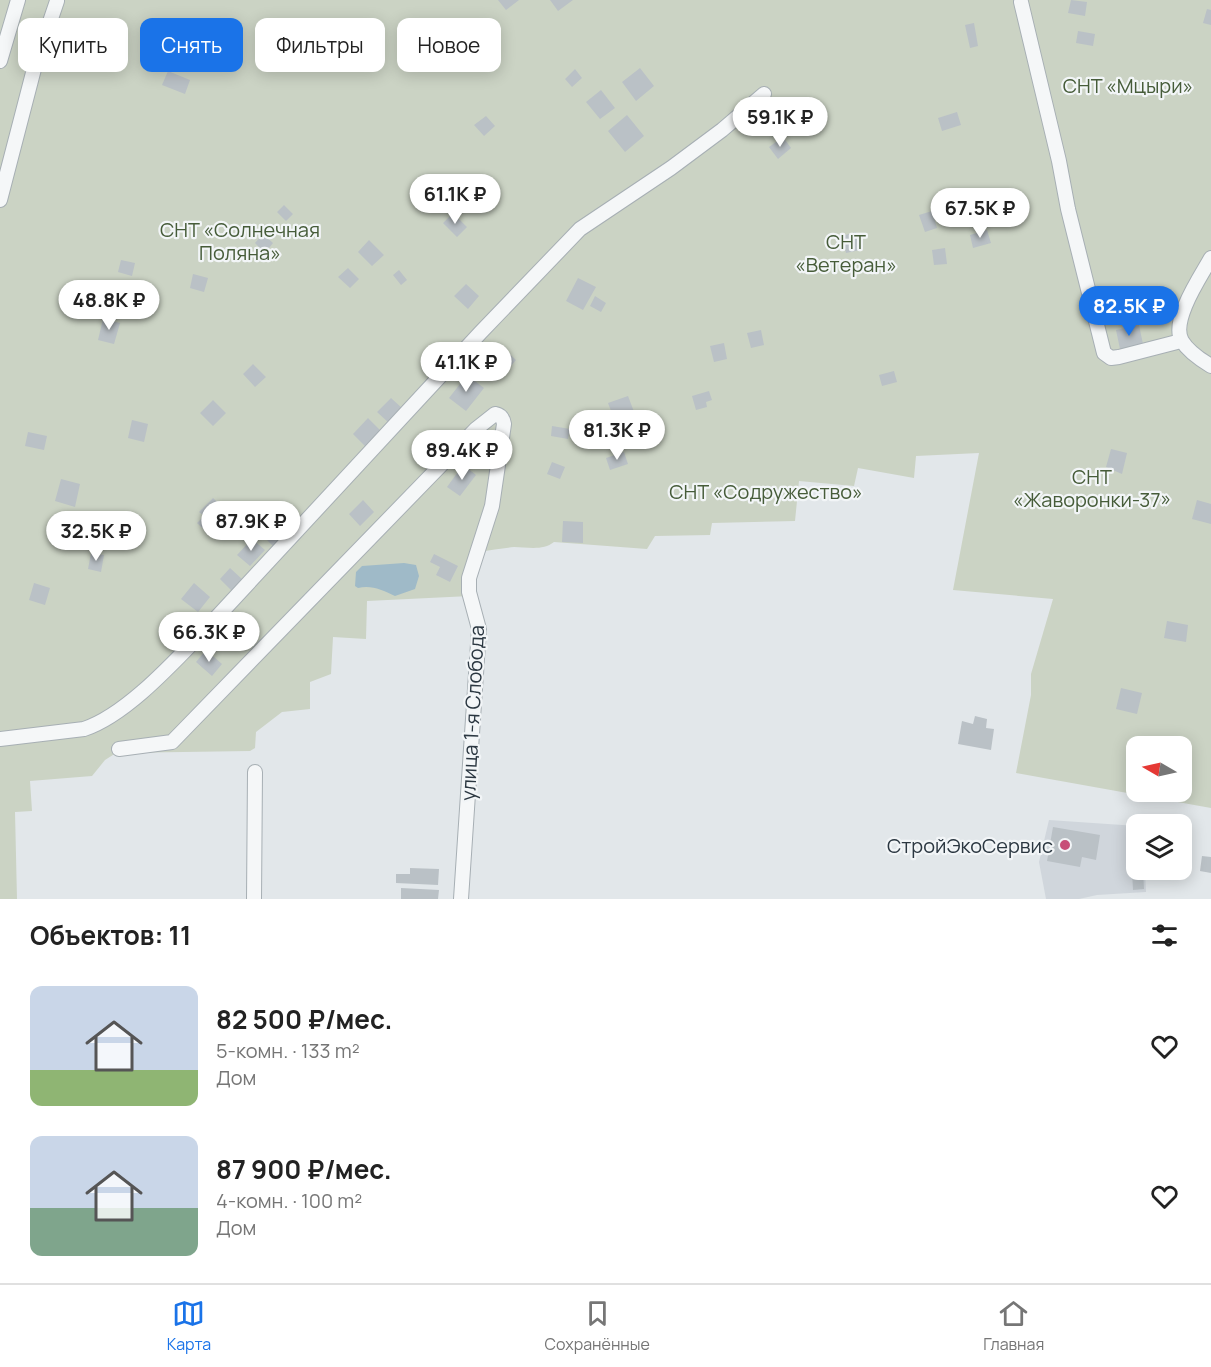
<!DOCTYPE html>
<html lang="ru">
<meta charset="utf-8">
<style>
body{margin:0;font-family:Manrope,sans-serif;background:#f2f2f2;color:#222;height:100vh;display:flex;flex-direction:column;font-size:22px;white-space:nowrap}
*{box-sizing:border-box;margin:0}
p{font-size:20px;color:#767676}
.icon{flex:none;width:33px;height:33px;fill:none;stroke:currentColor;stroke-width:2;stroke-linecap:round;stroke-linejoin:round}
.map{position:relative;height:899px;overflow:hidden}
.panel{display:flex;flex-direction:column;background:#fff;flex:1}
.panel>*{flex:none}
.hud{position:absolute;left:18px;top:18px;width:600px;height:54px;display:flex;gap:12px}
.needle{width:39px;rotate:279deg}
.tools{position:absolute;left:1126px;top:736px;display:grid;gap:12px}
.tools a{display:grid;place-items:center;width:66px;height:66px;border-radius:12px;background:#fff;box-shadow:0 3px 15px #0003;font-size:30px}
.price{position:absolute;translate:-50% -51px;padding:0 14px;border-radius:21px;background:#fff;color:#222;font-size:20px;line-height:39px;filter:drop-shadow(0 2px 3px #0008)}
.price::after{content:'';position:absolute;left:50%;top:36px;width:18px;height:14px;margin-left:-9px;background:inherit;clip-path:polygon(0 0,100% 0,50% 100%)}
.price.current{background:#1a73e8;color:#fff}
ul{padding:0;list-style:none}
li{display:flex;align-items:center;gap:18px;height:150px;padding:0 30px}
li span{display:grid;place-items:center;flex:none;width:168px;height:120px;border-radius:12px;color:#555}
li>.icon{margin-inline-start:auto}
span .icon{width:72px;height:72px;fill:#fffc;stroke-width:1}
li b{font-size:26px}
h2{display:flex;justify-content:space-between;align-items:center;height:72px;padding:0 30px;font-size:26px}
.chip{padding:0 21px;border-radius:12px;background:#fff;box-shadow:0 3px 15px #0003;font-size:21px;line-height:54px}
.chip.current{background:#1a73e8;color:#fff}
.tabs{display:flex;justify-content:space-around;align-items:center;height:84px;border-top:2px solid #e0e0e0;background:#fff;font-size:16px;color:#767676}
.tabs a{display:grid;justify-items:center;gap:3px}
.tabs .current{color:#1a73e8}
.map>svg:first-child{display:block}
.built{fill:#d0d6dc}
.green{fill:#cbd3c4;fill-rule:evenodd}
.water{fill:#9fbac8}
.building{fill:#bac1c6}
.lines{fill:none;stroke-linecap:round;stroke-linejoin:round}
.minor-casing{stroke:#a7afb4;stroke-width:16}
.minor{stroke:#f5f7f8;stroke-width:14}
.poi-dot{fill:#c74f78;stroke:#f2f5f7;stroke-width:2}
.labels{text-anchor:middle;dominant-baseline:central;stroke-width:4.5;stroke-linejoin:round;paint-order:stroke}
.park-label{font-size:20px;fill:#465c39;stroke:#f2f5f7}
.street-label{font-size:20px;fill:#2b3741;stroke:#f2f5f7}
.poi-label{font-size:20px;fill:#2b3741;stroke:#f2f5f7;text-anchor:end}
</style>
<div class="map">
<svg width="1211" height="899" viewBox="0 0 1211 899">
<rect width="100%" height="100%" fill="#e2e7ea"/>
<path class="built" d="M 1049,820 L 1137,826 L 1137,870 L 1145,870 L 1146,892 L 1097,895 L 1079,899 L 1046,899 L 1039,862 Z"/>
<path class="green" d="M 0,0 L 1211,0 L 1211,808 L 1016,773 L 1031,695 L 1031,674 L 1053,599 L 953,590 L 979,453 L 916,456 L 914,478 L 858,468 L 854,486 L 799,481 L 795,521 L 712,523 L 710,535 L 655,536 L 647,549 L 554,542 C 543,551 527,547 514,547 C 503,548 491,550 479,552 L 470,596 L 367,601 L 366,639 L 333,637 L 331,674 L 310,682 L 310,709 L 282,712 L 256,732 L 255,748 L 250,751 L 116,753 L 105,760 L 92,776 L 30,781 L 32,811 L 15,812 L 17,899 L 0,899 ZM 1137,747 L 1182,747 L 1182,792 L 1137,792 Z"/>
<path class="water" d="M 404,563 L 416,565 L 419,576 L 415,589 L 395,596 C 382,590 372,585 358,588 L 355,586 L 356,572 L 362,566 Z"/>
<path class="building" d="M 498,0 L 519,0 L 506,10 Z
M 550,0 L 573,0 L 558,11 Z
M 1071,0 L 1087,2 L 1085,16 L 1068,13 Z
M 1207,9 L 1211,10 L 1211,25 L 1203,23 Z
M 974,23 L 978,46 L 970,48 L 965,25 Z
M 1078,31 L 1095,34 L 1093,46 L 1076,43 Z
M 327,51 L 336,62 L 327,69 L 318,59 Z
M 640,68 L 654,86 L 636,101 L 622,82 Z
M 575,69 L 582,78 L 572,87 L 565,79 Z
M 168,71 L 190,80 L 185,94 L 162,85 Z
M 601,90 L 615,108 L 600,119 L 586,102 Z
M 957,112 L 961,125 L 942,131 L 938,118 Z
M 808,114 L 818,125 L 808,134 L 798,123 Z
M 627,115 L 644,136 L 625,152 L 608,131 Z
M 486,116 L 495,126 L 484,136 L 474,125 Z
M 783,137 L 791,148 L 778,159 L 769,147 Z
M 284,205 L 293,214 L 286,221 L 277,212 Z
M 932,211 L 937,228 L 925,232 L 919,215 Z
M 453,213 L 467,227 L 457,237 L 443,223 Z
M 987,230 L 991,243 L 973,248 L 970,235 Z
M 856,232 L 860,250 L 846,253 L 842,236 Z
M 263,234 L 273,243 L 265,253 L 255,243 Z
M 369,240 L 384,255 L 372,266 L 358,252 Z
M 945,248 L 947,264 L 934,265 L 932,250 Z
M 121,260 L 135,263 L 132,276 L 118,272 Z
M 348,268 L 359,279 L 350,288 L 338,277 Z
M 399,270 L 407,280 L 401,285 L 393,275 Z
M 193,274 L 208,278 L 204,292 L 190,288 Z
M 578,278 L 596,287 L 583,310 L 566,301 Z
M 466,284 L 479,296 L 468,309 L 454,296 Z
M 1145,288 L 1159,291 L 1156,306 L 1142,303 Z
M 595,296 L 606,303 L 601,312 L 590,306 Z
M 103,319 L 120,323 L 114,344 L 98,340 Z
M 1139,325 L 1143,344 L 1120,349 L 1116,330 Z
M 761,330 L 764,345 L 751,348 L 747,333 Z
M 724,343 L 727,359 L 714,362 L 710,346 Z
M 502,347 L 516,360 L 503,375 L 489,362 Z
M 253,364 L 266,377 L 255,387 L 243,374 Z
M 894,371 L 897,382 L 882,386 L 879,375 Z
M 467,375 L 484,388 L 466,411 L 449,398 Z
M 709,391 L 712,400 L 706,402 L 707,407 L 696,410 L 692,396 Z
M 628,396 L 636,417 L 616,424 L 608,403 Z
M 391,398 L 403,409 L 389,423 L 377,412 Z
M 213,400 L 226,413 L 213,426 L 200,413 Z
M 368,418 L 383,433 L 368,449 L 353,434 Z
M 132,420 L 148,424 L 144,442 L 128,438 Z
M 552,426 L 570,429 L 568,439 L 551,436 Z
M 28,432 L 47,436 L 44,450 L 25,446 Z
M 1111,449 L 1127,453 L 1122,474 L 1106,467 Z
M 624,452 L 628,464 L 610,470 L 606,458 Z
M 552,462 L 565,467 L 560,479 L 547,474 Z
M 463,465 L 476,475 L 460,496 L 447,487 Z
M 61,479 L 80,484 L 75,507 L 55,501 Z
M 213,498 L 233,517 L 213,538 L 197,523 L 204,516 L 199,512 Z
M 363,500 L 374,512 L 360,526 L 349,514 Z
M 1197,500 L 1211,504 L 1211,524 L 1192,519 Z
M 275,519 L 288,533 L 273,546 L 260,533 Z
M 563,521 L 583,522 L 583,543 L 562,542 Z
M 252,539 L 265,550 L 250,566 L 237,555 Z
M 91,553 L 104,555 L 101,572 L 88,569 Z
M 434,554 L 458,566 L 450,582 L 436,575 L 440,567 L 430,562 Z
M 230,568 L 243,580 L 232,591 L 220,579 Z
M 34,583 L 50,588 L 45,605 L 29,600 Z
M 194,583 L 210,597 L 198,612 L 181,599 Z
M 1167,621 L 1188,625 L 1186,642 L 1164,638 Z
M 206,650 L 222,664 L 212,676 L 196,662 Z
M 1121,688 L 1142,693 L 1137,714 L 1116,709 Z
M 975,716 L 987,719 L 986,728 L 994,729 L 991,750 L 958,744 L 962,721 L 973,724 Z
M 1156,814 L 1171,815 L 1171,825 L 1156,825 Z
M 1053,827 L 1100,835 L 1096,860 L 1082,857 L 1080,867 L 1047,861 Z
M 1202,856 L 1211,857 L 1211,873 L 1200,871 Z
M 410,868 L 439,869 L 438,885 L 396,883 L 396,874 L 410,874 Z
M 1132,871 L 1143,871 L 1144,889 L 1133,890 Z
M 401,888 L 439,890 L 438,899 L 401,899 Z"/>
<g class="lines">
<defs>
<path id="minor" d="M 1021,2 L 1059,161 L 1068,209 L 1104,353 L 1111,358 L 1119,357 L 1181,341
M 0,61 L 18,0
M 0,200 L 34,69 L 57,1
M 1211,258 C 1201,276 1170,321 1182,341 C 1188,351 1201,360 1211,366
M 0,739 L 84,729 C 126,715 173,663 204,631 L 481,332 L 580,229 L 671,168 L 722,130 L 764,94
M 119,749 L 172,742 L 476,429 L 495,414 C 501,415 503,418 504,424 L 492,506 L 469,578 L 469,592 L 479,629 L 461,899
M 254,899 L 255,772"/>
</defs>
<use href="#minor" class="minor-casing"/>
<use href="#minor" class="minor"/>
</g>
<circle class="poi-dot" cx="1065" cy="845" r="6"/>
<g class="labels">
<g class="park-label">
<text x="1128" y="85">СНТ «Мцыри»</text>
<text x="240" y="229">СНТ «Солнечная<tspan x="240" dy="23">Поляна»</tspan></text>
<text x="846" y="241">СНТ<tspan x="846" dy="23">«Ветеран»</tspan></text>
<text x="1092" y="476">СНТ<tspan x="1092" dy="23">«Жаворонки-37»</tspan></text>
<text x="766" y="491">СНТ «Содружество»</text>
</g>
<g class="street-label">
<text transform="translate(472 713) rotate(-87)">улица 1-я Слобода</text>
</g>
<g class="poi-label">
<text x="1053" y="845">СтройЭкоСервис</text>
</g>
</g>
</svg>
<div class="tools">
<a><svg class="needle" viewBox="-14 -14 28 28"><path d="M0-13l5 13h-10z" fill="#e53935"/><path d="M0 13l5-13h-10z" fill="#767676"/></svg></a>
<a><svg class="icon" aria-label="layers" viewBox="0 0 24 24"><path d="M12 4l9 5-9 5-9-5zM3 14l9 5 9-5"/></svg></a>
</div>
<b class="price" style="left:780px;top:148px">59.1K ₽</b>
<b class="price" style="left:455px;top:225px">61.1K ₽</b>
<b class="price" style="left:980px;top:239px">67.5K ₽</b>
<b class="price" style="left:109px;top:331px">48.8K ₽</b>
<b class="price current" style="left:1129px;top:337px">82.5K ₽</b>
<b class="price" style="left:466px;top:393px">41.1K ₽</b>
<b class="price" style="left:617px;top:461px">81.3K ₽</b>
<b class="price" style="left:462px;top:481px">89.4K ₽</b>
<b class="price" style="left:251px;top:552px">87.9K ₽</b>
<b class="price" style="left:96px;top:562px">32.5K ₽</b>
<b class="price" style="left:209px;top:663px">66.3K ₽</b>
<div class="hud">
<a class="chip">Купить</a>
<a class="chip current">Снять</a>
<a class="chip">Фильтры</a>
<a class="chip">Новое</a>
</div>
</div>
<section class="panel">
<h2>Объектов: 11<svg class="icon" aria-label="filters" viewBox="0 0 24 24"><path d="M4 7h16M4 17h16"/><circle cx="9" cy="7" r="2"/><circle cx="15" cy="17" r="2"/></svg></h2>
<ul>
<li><span style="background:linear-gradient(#c9d6e8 70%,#8fb573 0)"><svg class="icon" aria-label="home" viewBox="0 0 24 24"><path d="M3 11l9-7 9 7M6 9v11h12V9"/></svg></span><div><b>82 500 ₽/мес.</b><p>5-комн. · 133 m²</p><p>Дом</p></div><svg class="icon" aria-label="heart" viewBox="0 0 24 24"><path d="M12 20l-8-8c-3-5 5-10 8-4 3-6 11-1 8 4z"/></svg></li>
<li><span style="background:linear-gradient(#c9d6e8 60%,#7fa58c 0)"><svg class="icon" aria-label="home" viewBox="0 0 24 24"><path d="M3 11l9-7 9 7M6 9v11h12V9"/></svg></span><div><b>87 900 ₽/мес.</b><p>4-комн. · 100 m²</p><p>Дом</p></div><svg class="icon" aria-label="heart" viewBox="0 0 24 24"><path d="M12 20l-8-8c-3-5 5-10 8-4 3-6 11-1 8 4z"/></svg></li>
</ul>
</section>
<nav class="tabs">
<a class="current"><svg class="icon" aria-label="map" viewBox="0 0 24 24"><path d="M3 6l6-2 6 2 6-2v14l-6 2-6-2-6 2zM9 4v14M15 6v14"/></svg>Карта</a>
<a><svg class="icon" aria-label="saved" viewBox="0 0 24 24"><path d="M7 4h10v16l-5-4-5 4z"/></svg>Сохранённые</a>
<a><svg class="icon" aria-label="home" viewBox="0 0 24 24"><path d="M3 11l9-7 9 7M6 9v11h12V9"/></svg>Главная</a>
</nav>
